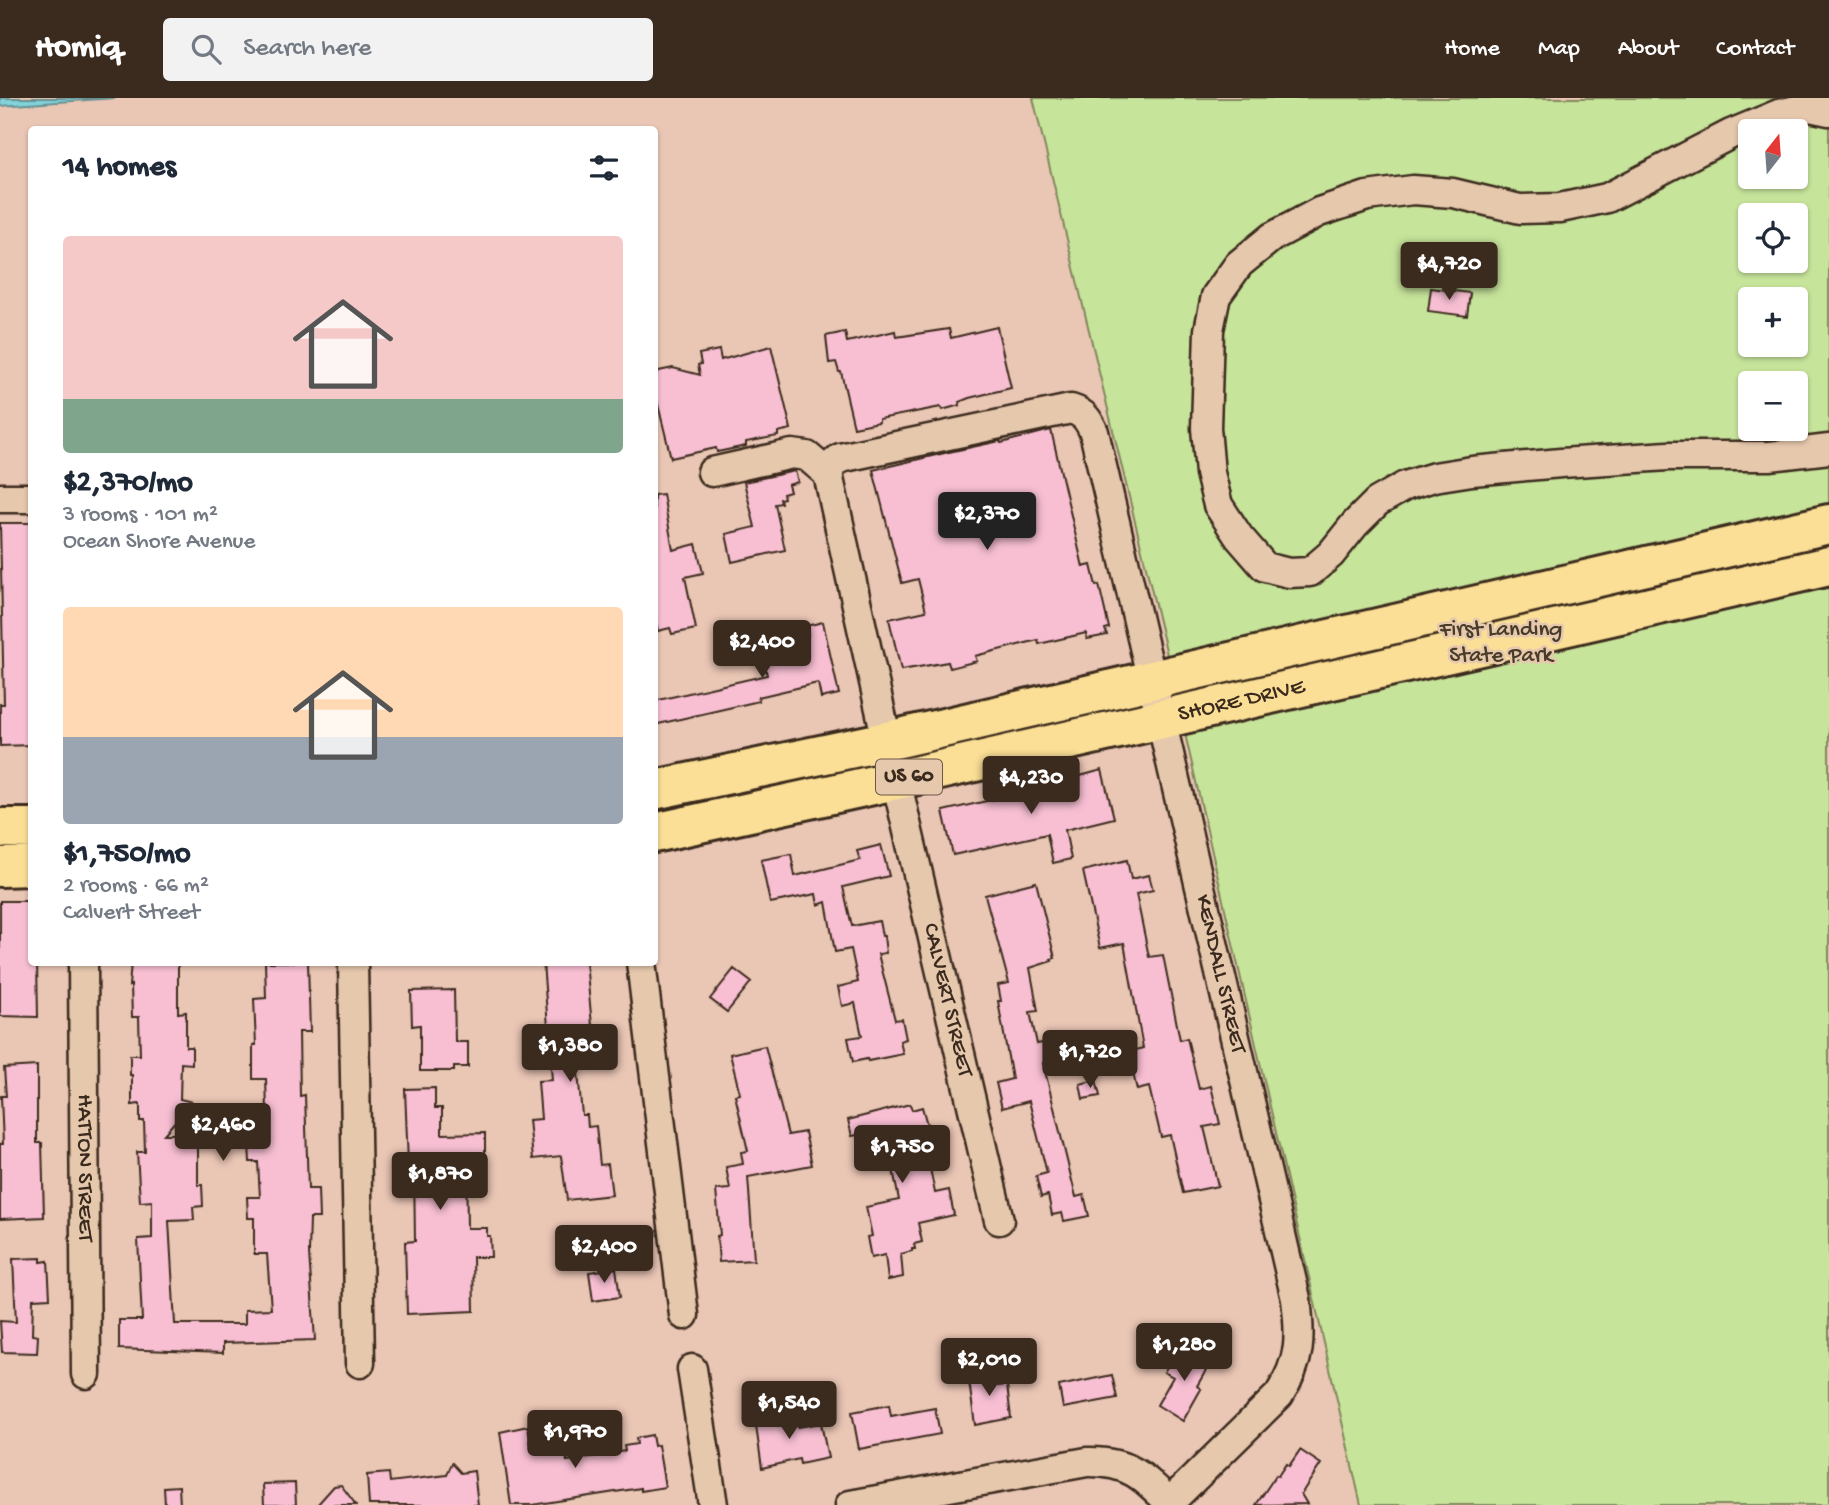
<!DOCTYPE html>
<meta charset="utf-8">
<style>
body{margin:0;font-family:"Gochi Hand",sans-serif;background:#f2f2f3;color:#1f2937;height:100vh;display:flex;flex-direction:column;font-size:26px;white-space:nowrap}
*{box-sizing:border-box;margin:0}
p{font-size:23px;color:#747a83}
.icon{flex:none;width:38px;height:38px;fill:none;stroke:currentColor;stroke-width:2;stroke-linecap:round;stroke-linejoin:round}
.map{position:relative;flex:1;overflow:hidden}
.sheet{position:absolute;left:28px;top:28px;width:630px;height:840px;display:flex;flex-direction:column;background:#fff;border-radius:7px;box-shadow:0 2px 5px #0004}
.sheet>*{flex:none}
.needle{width:46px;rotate:17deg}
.buttons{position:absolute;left:1738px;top:21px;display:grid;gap:14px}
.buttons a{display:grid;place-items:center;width:70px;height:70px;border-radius:7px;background:#fff;box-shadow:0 2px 5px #0004;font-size:35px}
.price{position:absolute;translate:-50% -60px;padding:0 16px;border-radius:7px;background:#3b2a1e;color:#fff;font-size:23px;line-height:46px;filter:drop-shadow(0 2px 4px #0008)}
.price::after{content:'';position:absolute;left:50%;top:42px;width:21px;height:16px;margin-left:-10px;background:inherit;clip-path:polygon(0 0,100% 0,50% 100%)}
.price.current{background:#222;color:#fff}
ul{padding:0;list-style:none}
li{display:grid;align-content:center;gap:14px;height:371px;padding:0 35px}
li span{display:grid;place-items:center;height:217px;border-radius:7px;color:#555}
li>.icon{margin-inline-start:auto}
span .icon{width:126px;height:126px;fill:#fffc;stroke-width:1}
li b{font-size:30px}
h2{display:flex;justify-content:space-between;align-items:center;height:84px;padding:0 35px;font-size:30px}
header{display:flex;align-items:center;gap:42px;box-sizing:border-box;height:98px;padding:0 35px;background:#3b2a1e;color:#fff}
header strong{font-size:33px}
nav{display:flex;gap:38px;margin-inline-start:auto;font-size:24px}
.search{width:490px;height:63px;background:#f2f2f3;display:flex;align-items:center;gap:18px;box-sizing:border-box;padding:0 24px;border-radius:7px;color:#747a83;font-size:26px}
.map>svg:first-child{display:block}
.green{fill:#c7e49b;stroke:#81875c;stroke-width:2;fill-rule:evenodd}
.water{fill:#81d2db;stroke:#658f8f;stroke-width:2}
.building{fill:#f8bfd3;stroke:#3b2a1e;stroke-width:2}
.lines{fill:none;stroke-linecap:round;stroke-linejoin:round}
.minor-casing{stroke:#3b2a1e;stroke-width:33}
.highway-casing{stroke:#3b2a1e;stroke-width:44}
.minor{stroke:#e6c8ad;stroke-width:28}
.highway{stroke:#fbdf96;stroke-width:38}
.labels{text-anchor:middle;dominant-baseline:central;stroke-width:5;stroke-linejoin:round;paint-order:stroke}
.shield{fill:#e6c8ad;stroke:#6e5949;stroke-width:2}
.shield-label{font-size:21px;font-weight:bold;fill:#3b2a1e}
.park-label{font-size:23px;fill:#493d2a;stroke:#e6c8ad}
.street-label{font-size:23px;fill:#3b2a1e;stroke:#e6c8ad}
</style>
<header>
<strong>Homiq</strong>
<div class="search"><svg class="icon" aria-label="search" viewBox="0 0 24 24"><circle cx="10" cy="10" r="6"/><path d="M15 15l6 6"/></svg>Search here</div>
<nav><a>Home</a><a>Map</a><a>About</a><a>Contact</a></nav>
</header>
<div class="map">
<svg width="1829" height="1407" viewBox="0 0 1829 1407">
<rect width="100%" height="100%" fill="#eac6b5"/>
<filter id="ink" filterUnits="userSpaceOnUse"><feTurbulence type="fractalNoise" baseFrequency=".0143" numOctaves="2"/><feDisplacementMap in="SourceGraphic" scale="14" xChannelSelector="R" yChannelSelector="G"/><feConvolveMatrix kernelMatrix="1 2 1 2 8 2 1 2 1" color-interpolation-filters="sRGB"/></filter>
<g filter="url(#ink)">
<path class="green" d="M 1033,0 L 1829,0 L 1829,1407 L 1361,1407 L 1165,548 ZM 1750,33 L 1796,33 L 1796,79 L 1750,79 ZM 1750,117 L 1796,117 L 1796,163 L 1750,163 ZM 1750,201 L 1796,201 L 1796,247 L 1750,247 ZM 1750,285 L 1796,285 L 1796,331 L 1750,331 Z"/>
<path class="water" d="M 0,0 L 115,0 L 0,8 Z"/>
<path class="building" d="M 1431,190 L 1470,195 L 1467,218 L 1428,213 Z
M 997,229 L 1011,290 L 969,300 L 959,304 L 960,307 L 942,312 L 941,309 L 879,321 L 879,324 L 854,329 L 841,274 L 839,274 L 836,264 L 829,265 L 826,238 L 845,234 L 847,244 L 895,233 L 896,239 L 949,231 L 951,240 Z
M 771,248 L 791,331 L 778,334 L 778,338 L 746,344 L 746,348 L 717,354 L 716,350 L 671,360 L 654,290 L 654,277 L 659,273 L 673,270 L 700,277 L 698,267 L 701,266 L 699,256 L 719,252 L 721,262 Z
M 1051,332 L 1083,469 L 1091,467 L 1096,488 L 1099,487 L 1109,530 L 1105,531 L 1107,537 L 1087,541 L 1086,535 L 1039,546 L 1038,542 L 975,558 L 977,563 L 950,570 L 948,564 L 901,572 L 889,521 L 926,513 L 918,481 L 902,485 L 873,372 L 949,354 L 1000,343 L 1001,345 Z
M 795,373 L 798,384 L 788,387 L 790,394 L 783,396 L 784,400 L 780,401 L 781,405 L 775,406 L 785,452 L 732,464 L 726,436 L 755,429 L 744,384 Z
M 663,396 L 673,452 L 696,446 L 703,475 L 685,479 L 696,531 L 672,536 L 670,530 L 658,533 L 654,515 L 654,397 Z
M 0,425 L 32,425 L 32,647 L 0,648 L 0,606 L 4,606 Z
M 823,524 L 839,596 L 821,600 L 818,585 L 758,599 L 759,603 L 654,627 L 654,603 L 767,577 L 762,555 L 787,549 L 786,543 L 808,537 L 806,528 Z
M 1102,672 L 1114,720 L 1065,732 L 1071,761 L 1053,765 L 1047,736 L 953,757 L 943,713 L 1070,684 L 1069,681 Z
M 881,747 L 889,778 L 843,789 L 852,828 L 879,823 L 882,838 L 884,838 L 886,855 L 878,856 L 895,922 L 902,921 L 906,941 L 900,943 L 903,956 L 868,963 L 867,961 L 853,964 L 848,940 L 862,938 L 855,905 L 842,908 L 838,889 L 858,884 L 851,851 L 835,854 L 826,804 L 818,807 L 816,796 L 770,805 L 761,762 L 791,756 L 795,778 L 860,762 L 857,753 Z
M 1127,762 L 1131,781 L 1149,777 L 1153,792 L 1136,796 L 1149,859 L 1163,857 L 1180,942 L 1187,940 L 1199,991 L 1211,988 L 1220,1026 L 1204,1029 L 1218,1088 L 1183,1095 L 1170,1037 L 1161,1039 L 1149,989 L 1137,992 L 1128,954 L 1143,950 L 1124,845 L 1100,850 L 1083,773 Z
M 1036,784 L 1055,860 L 1051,861 L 1052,863 L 1030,870 L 1038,913 L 1030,914 L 1037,946 L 1048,944 L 1051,963 L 1043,965 L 1076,1099 L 1084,1097 L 1089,1118 L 1064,1123 L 1062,1115 L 1052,1117 L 1048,1097 L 1041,1099 L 1036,1078 L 1047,1075 L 1029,1003 L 1002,1010 L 996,985 L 1012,981 L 998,903 L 1001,903 L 998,887 L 1009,885 L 985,797 Z
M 0,803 L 32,803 L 32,864 L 37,864 L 38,919 L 0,918 Z
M 131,864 L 178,864 L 178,915 L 186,914 L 186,949 L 192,949 L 192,966 L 181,965 L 180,1001 L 192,1004 L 164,1036 L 187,1036 L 188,1040 L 198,1040 L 198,1087 L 202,1087 L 203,1108 L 193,1109 L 194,1122 L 169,1123 L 175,1226 L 245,1226 L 245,1212 L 271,1211 L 267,1156 L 254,1156 L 254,1120 L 248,1120 L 247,1099 L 260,1099 L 258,1064 L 250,1064 L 249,1045 L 268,1045 L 266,981 L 253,981 L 253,947 L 256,947 L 254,901 L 266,900 L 265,864 L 308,864 L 310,934 L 299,934 L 300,998 L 305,997 L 308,1091 L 318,1091 L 319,1120 L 310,1120 L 309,1155 L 315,1242 L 223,1245 L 223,1255 L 119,1251 L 119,1222 L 142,1222 L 138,1141 L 152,1140 L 152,1103 L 140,1104 L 137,1054 L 145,1054 L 144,1023 L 140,1023 L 140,1006 L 132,1007 L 132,977 L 130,977 L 130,957 L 140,957 L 139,919 L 132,919 L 131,887 L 129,888 Z
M 543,864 L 586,864 L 593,938 L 603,937 L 606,961 L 577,964 L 582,1017 L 587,1017 L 588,1029 L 596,1028 L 600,1067 L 608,1066 L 612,1097 L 567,1102 L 561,1058 L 533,1061 L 529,1022 L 541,1021 L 538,983 L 552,982 Z
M 734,871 L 751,884 L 727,914 L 710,901 Z
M 454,892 L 455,944 L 468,944 L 468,969 L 454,969 L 454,973 L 420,973 L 420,927 L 412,928 L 411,893 Z
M 765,948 L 788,1037 L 805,1034 L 812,1067 L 748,1079 L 754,1162 L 719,1164 L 717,1138 L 720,1137 L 716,1092 L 730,1091 L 726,1069 L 743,1066 L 741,1054 L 748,1053 L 735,997 L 740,996 L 730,956 Z
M 37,968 L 37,1045 L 42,1045 L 44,1119 L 0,1121 L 0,1046 L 3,1046 L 1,998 L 6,998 L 4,970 Z
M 1096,982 L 1100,998 L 1083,1001 L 1080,986 Z
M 435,990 L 435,1010 L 442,1010 L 442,1036 L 485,1035 L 485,1058 L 466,1058 L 467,1130 L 487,1130 L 487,1138 L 490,1138 L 491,1159 L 473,1159 L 474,1213 L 407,1216 L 405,1144 L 415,1143 L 414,1066 L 408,1066 L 405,991 Z
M 910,1006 L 912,1012 L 922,1009 L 928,1030 L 922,1031 L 935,1095 L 949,1092 L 954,1117 L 918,1125 L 922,1144 L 914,1146 L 915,1151 L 912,1151 L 912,1153 L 901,1156 L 903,1179 L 888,1182 L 885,1157 L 871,1160 L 867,1139 L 872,1138 L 866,1109 L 899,1102 L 887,1041 L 865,1047 L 862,1036 L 852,1038 L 848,1022 Z
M 41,1160 L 41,1164 L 48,1163 L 50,1200 L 33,1201 L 32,1237 L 38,1238 L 37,1255 L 2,1254 L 0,1223 L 16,1224 L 13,1161 Z
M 616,1170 L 620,1199 L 593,1203 L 589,1174 Z
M 1188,1248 L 1212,1262 L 1197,1288 L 1201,1291 L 1183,1323 L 1157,1307 L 1173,1279 L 1164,1274 L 1172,1260 L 1179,1264 Z
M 996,1271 L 998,1288 L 1007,1287 L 1011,1320 L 975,1327 L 968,1276 Z
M 1112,1277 L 1117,1300 L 1063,1310 L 1059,1288 Z
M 889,1307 L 891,1318 L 935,1310 L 940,1336 L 859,1351 L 852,1314 Z
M 777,1317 L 777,1321 L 796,1317 L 798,1329 L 821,1325 L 828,1360 L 800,1366 L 799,1361 L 762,1370 L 755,1321 Z
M 528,1328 L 531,1346 L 564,1341 L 567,1363 L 625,1353 L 624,1348 L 637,1346 L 636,1340 L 652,1337 L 654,1348 L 658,1347 L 665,1389 L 641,1393 L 641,1390 L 532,1407 L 511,1407 L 500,1334 Z
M 1300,1352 L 1321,1366 L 1301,1396 L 1307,1406 L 1256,1407 L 1276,1377 L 1278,1378 L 1286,1366 L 1289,1368 Z
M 452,1365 L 461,1375 L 474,1373 L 478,1407 L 369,1407 L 367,1377 L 389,1375 L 390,1384 L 447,1377 Z
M 295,1385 L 296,1407 L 264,1407 L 263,1386 Z
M 341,1387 L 356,1407 L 317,1407 L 334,1388 Z
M 179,1388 L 180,1407 L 165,1407 L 164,1389 Z"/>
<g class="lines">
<defs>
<g id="minor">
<path d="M 1829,13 L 1810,9 L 1779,16 L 1731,36 L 1607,100 L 1560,110 L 1520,111 L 1453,95 L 1413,92 L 1367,98 L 1319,114 L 1272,139 L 1239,166 L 1216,198 L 1209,232 L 1206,330 L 1210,375 L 1218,407 L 1239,439 L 1265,469 L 1289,475 L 1310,474 L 1331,456 L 1355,426 L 1377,404 L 1405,388 L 1434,379 L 1472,373 L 1561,365 L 1668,358 L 1770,358 L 1829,351"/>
<path d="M 712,374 L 792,356 L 807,358 L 828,376"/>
<path id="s1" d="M 828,376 L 832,367 L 840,360 L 1071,311 C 1084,315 1088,321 1094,334 L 1296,1201 C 1301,1241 1301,1262 1279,1297 L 1167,1407"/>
<path d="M 828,376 L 887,643"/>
<path d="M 0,400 L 32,400"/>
<path id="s2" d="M 896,682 L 999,1122"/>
<path id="s3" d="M 83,864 L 86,1276"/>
<path d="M 353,864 L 360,1265"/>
<path d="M 641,864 L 684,1217"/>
<path d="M 692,1271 L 713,1407"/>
<path d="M 850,1407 L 1087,1364 C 1129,1363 1144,1379 1172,1407"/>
</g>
<g id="highway">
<path d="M 654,692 L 887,643 L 1829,426"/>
<path d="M 0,730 L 32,730"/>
<path id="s4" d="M 654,735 L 896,682 L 1829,468"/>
<path d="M 0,769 L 32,768"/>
</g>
</defs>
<use href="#minor" class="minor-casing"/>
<use href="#highway" class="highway-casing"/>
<use href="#minor" class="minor"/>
<use href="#highway" class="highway"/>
</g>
</g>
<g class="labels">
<rect class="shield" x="876" y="661.5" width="66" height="35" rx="5"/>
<g class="shield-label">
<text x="909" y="679">US 60</text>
</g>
<g class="park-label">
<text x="1501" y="532">First Landing<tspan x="1501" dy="26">State Park</tspan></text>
</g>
<g class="street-label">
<text stroke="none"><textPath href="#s4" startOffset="602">SHORE DRIVE</textPath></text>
<text stroke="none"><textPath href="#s1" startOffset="847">KENDALL STREET</textPath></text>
<text stroke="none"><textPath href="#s2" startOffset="226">CALVERT STREET</textPath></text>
<text stroke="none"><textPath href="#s3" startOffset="206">HATTON STREET</textPath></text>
</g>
</g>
</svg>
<div class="buttons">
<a><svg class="needle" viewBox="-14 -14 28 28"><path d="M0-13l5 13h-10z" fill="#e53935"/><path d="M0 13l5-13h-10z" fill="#747a83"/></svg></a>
<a><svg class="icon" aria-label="locate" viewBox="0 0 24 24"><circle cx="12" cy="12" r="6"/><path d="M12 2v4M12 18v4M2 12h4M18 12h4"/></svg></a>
<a>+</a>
<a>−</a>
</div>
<b class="price" style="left:1449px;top:204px">$4,720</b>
<b class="price current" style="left:987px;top:454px">$2,370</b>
<b class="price" style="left:762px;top:582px">$2,400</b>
<b class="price" style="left:1031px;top:718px">$4,230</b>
<b class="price" style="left:570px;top:986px">$1,380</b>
<b class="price" style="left:1090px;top:992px">$1,720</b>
<b class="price" style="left:223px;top:1065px">$2,460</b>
<b class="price" style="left:902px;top:1087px">$1,750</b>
<b class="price" style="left:440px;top:1114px">$1,870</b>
<b class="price" style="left:604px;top:1187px">$2,400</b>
<b class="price" style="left:1184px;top:1285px">$1,280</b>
<b class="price" style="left:989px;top:1300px">$2,010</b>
<b class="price" style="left:789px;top:1343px">$1,540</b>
<b class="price" style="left:575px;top:1372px">$1,970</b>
<section class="sheet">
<h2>14 homes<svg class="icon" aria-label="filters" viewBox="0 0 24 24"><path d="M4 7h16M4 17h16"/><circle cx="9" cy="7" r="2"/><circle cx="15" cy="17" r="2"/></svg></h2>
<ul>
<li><span style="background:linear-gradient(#f6c9c9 75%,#7fa58c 0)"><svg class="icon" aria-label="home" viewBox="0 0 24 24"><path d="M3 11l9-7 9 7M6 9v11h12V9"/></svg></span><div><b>$2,370/mo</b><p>3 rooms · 101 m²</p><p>Ocean Shore Avenue</p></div></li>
<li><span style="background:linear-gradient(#ffd9b3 60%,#9aa5b1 0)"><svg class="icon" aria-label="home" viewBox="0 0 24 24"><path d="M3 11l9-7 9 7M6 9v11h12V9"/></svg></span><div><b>$1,750/mo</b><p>2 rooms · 66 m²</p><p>Calvert Street</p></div></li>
</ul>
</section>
</div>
